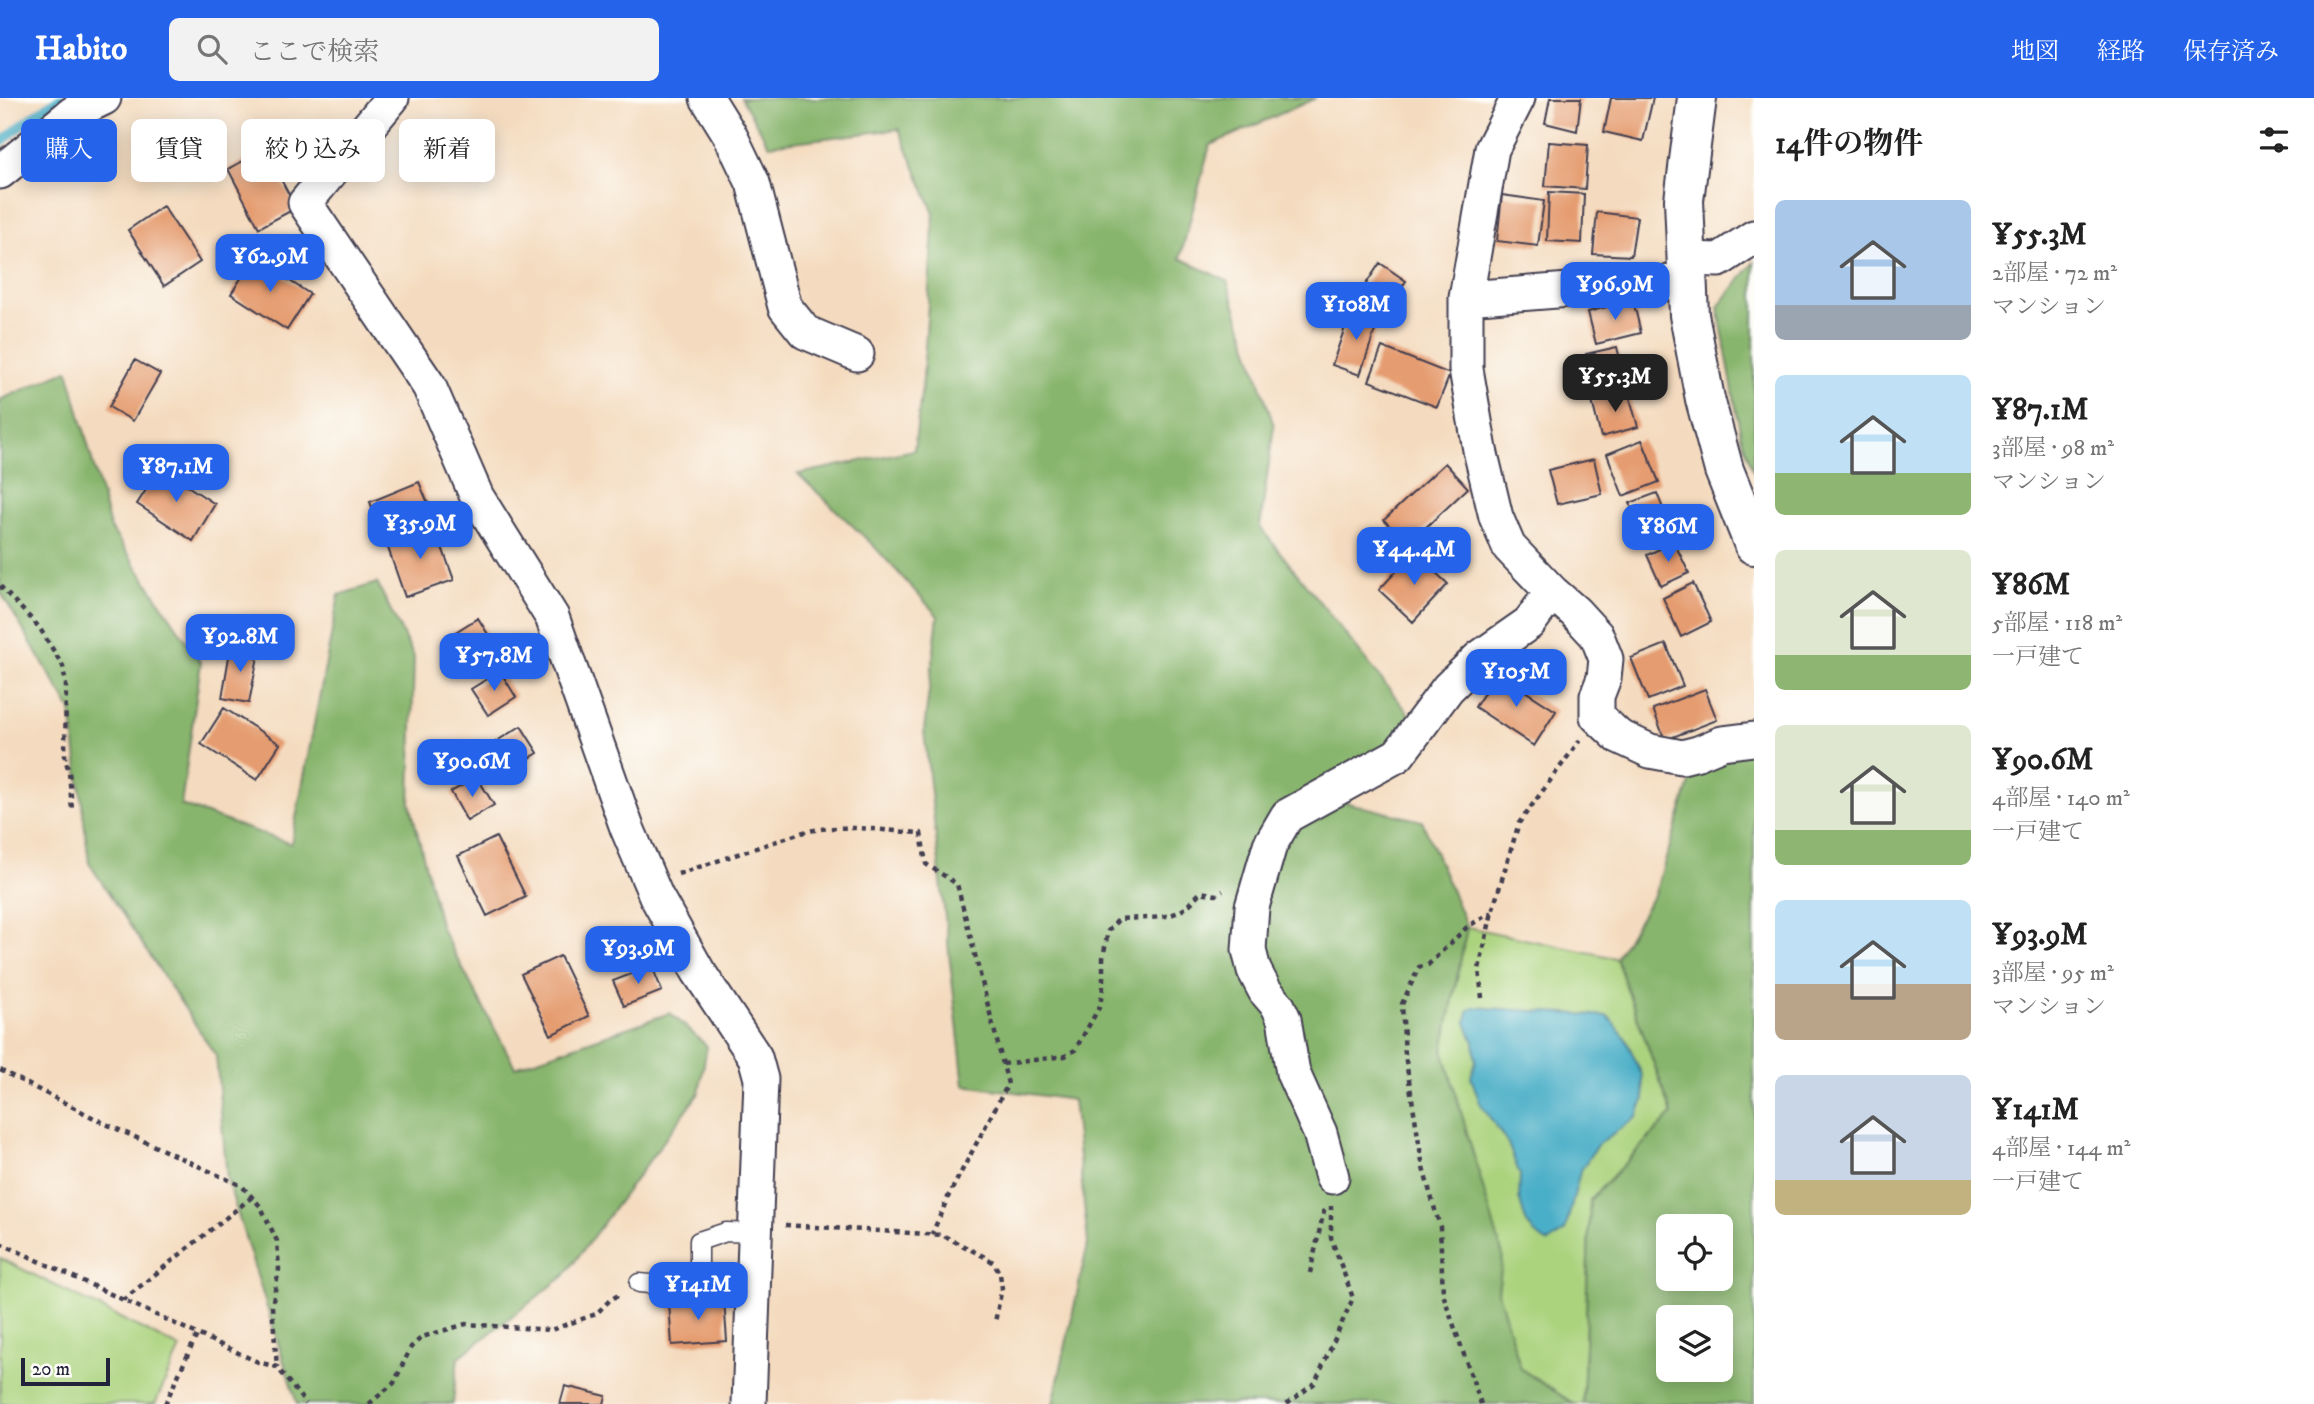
<!DOCTYPE html>
<html lang="ja">
<meta charset="utf-8">
<style>
body{margin:0;font-family:"IM FELL DW Pica","Noto Serif JP",serif;background:#f2f2f2;color:#222;height:100vh;display:flex;flex-direction:column;font-size:26px;white-space:nowrap}
*{box-sizing:border-box;margin:0}
p{font-size:23px;color:#767676}
.icon{flex:none;width:38px;height:38px;fill:none;stroke:currentColor;stroke-width:2;stroke-linecap:round;stroke-linejoin:round}
.map{position:relative;flex:1;overflow:hidden}
.drawer{display:flex;flex-direction:column;background:#fff;width:560px}
.drawer>*{flex:none}
.banner{position:absolute;left:21px;top:21px;width:665px;height:63px;display:flex;gap:14px}
.fabs{position:absolute;left:1656px;top:1116px;display:grid;gap:14px}
.fabs a{display:grid;place-items:center;width:77px;height:77px;border-radius:10px;background:#fff;box-shadow:0 4px 18px #0003;font-size:35px}
.scale{position:absolute;left:21px;bottom:18px;width:89px;box-sizing:border-box;padding-left:7px;border:4px solid #22223b;border-top:0;font-size:19px;line-height:24px;white-space:nowrap;color:#22223b;-webkit-text-stroke:5px #fdfcf7;paint-order:stroke}
.price{position:absolute;translate:-50% -60px;padding:0 16px;border-radius:14px;background:#2563eb;color:#fff;font-size:23px;line-height:46px;filter:drop-shadow(0 2px 4px #0008)}
.price::after{content:'';position:absolute;left:50%;top:42px;width:21px;height:16px;margin-left:-10px;background:inherit;clip-path:polygon(0 0,100% 0,50% 100%)}
.price.on{background:#222;color:#fff}
ul{padding:0;list-style:none}
li{display:flex;align-items:center;gap:21px;height:175px;padding:0 21px}
li span{display:grid;place-items:center;flex:none;width:196px;height:140px;border-radius:10px;color:#555}
li>.icon{margin-inline-start:auto}
span .icon{width:84px;height:84px;fill:#fffc;stroke-width:1}
li b{font-size:30px}
h2{display:flex;justify-content:space-between;align-items:center;height:84px;padding:0 21px;font-size:30px}
.tag{padding:0 24px;border-radius:10px;background:#fff;box-shadow:0 4px 18px #0003;font-size:24px;line-height:63px}
.tag.on{background:#2563eb;color:#fff}
header{display:flex;align-items:center;gap:42px;box-sizing:border-box;height:98px;padding:0 35px;background:#2563eb;color:#fff}
header strong{font-size:33px}
nav{display:flex;gap:38px;margin-inline-start:auto;font-size:24px}
.search{width:490px;height:63px;background:#f2f2f2;display:flex;align-items:center;gap:18px;box-sizing:border-box;padding:0 24px;border-radius:10px;color:#767676;font-size:26px}
main{display:flex;flex:1;min-height:0}
.map>svg:first-child{display:block}
.green{fill:#abd37e;stroke:#667a5c;stroke-width:2}
.forest{fill:#88b56d;stroke:#556c54;stroke-width:2;fill-rule:evenodd}
.water{fill:#48aec7;stroke:#356881;stroke-width:2}
.lines{fill:none;stroke-linecap:round;stroke-linejoin:round}
.stream{stroke:#48aec7;stroke-width:9}
.building{fill:#e59c70}
.lane-casing{stroke:#423e4f;stroke-width:21}
.street-casing{stroke:#423e4f;stroke-width:37}
.secondary-casing{stroke:#423e4f;stroke-width:42}
.path{stroke:#423e4f;stroke-width:4.5;stroke-dasharray:5 5;stroke-linecap:butt}
.lane{stroke:#fff;stroke-width:18}
.street{stroke:#fff;stroke-width:33}
.secondary{stroke:#fff;stroke-width:38}
</style>
<header>
<strong>Habito</strong>
<div class="search"><svg class="icon" aria-label="search" viewBox="0 0 24 24"><circle cx="10" cy="10" r="6"/><path d="M15 15l6 6"/></svg>ここで検索</div>
<nav><a>地図</a><a>経路</a><a>保存済み</a></nav>
</header>
<main>
<div class="map">
<svg width="1754" height="1306" viewBox="0 0 1754 1306">
<rect width="100%" height="100%" fill="#fdfcf7"/>
<filter id="ink" filterUnits="userSpaceOnUse"><feTurbulence type="fractalNoise" baseFrequency=".0143" numOctaves="2"/><feDisplacementMap in="SourceGraphic" scale="14" xChannelSelector="R" yChannelSelector="G"/><feConvolveMatrix kernelMatrix="1 2 1 2 8 2 1 2 1" color-interpolation-filters="sRGB"/></filter>
<filter id="wash" filterUnits="userSpaceOnUse"><feTurbulence type="fractalNoise" baseFrequency=".00686" numOctaves="4" result="noise"/><feDisplacementMap in="SourceGraphic" scale="28" xChannelSelector="R" yChannelSelector="G"/><feGaussianBlur stdDeviation="1.57" result="paint"/><feColorMatrix in="noise" values="0 0 0 0 0 0 0 0 0 0 0 0 0 0 0 0 0 1.4 0 .05"/><feComposite in="paint" operator="in"/></filter>
<g filter="url(#wash)">
<rect width="100%" height="100%" fill="#f4dbbf"/>
<path class="green" d="M 1467,829 L 1616,860 L 1672,1016 L 1590,1102 L 1583,1306 L 1574,1306 L 1521,1271 L 1482,1182 L 1443,952 Z
M 0,1160 L 180,1250 L 155,1306 L 0,1306 Z"/>
<path class="forest" d="M 741,0 L 1316,0 L 1210,47 L 1180,160 L 1227,183 L 1274,328 L 1260,429 L 1413,621 L 1331,701 L 1422,723 L 1467,829 L 1443,952 L 1503,1158 L 1498,1194 L 1521,1271 L 1574,1306 L 1053,1306 L 1088,1145 L 1073,1002 L 964,987 L 924,633 L 938,518 L 873,447 L 798,376 L 914,352 L 923,280 L 934,115 L 899,31 L 769,47 Z
M 1754,164 L 1754,375 L 1741,338 L 1718,209 Z
M 68,272 L 110,429 L 201,565 L 181,707 L 291,746 L 339,497 L 377,485 L 414,559 L 410,705 L 441,830 L 515,969 L 670,915 L 707,948 L 699,995 L 564,1178 L 458,1260 L 453,1306 L 297,1306 L 227,1081 L 216,958 L 89,765 L 71,612 L 0,493 L 0,302 Z
M 1754,644 L 1754,1306 L 1583,1306 L 1590,1102 L 1672,1016 L 1616,860 L 1655,795 L 1697,663 ZM 1668,1129 L 1720,1129 L 1720,1181 L 1668,1181 ZM 1668,1220 L 1720,1220 L 1720,1272 L 1668,1272 Z"/>
<path class="water" d="M 1474,909 L 1608,918 L 1625,939 L 1642,977 L 1644,1001 L 1637,1019 L 1597,1047 L 1580,1074 L 1565,1133 L 1548,1145 L 1534,1135 L 1526,1123 L 1519,1100 L 1520,1077 L 1508,1046 L 1480,1005 L 1471,979 L 1476,962 L 1474,944 L 1466,925 L 1468,913 Z"/>
<g class="lines">
<path class="stream" d="M 0,45 L 30,20 L 60,0"/>
</g>
<g id="blocks">
<path class="building" d="M 1550,0 L 1581,0 L 1577,33 L 1545,25 Z
M 1611,0 L 1653,0 L 1643,43 L 1604,34 Z
M 1549,44 L 1588,47 L 1585,91 L 1545,88 Z
M 265,51 L 296,110 L 259,130 L 228,71 Z
M 1549,94 L 1584,96 L 1582,145 L 1547,143 Z
M 1502,97 L 1544,103 L 1538,148 L 1497,143 Z
M 163,108 L 200,164 L 164,188 L 128,132 Z
M 1597,114 L 1637,119 L 1631,158 L 1593,156 Z
M 254,160 L 310,196 L 287,232 L 231,196 Z
M 1380,165 L 1406,183 L 1384,216 L 1358,198 Z
M 1633,202 L 1641,235 L 1596,246 L 1588,214 Z
M 1351,212 L 1379,221 L 1360,277 L 1332,267 Z
M 1382,249 L 1450,276 L 1437,309 L 1369,283 Z
M 1617,249 L 1625,282 L 1594,289 L 1586,256 Z
M 135,262 L 160,276 L 133,323 L 109,309 Z
M 1628,293 L 1638,329 L 1601,339 L 1592,303 Z
M 1642,342 L 1659,384 L 1623,398 L 1607,356 Z
M 1594,361 L 1602,396 L 1557,406 L 1548,372 Z
M 1445,365 L 1468,390 L 1407,447 L 1384,422 Z
M 160,370 L 215,406 L 193,443 L 137,406 Z
M 419,384 L 430,410 L 380,430 L 370,404 Z
M 1657,395 L 1672,434 L 1644,444 L 1630,405 Z
M 434,427 L 454,482 L 405,499 L 386,444 Z
M 1674,444 L 1689,475 L 1661,488 L 1647,457 Z
M 1414,454 L 1448,486 L 1413,524 L 1379,492 Z
M 1693,485 L 1711,524 L 1681,539 L 1663,500 Z
M 478,520 L 494,546 L 466,564 L 449,538 Z
M 1666,546 L 1683,588 L 1648,602 L 1631,560 Z
M 231,547 L 259,553 L 249,605 L 222,600 Z
M 500,573 L 516,599 L 488,617 L 471,591 Z
M 1497,575 L 1556,613 L 1534,648 L 1475,609 Z
M 1705,591 L 1717,622 L 1665,642 L 1653,611 Z
M 224,610 L 280,646 L 257,682 L 201,646 Z
M 521,628 L 538,655 L 509,673 L 492,646 Z
M 477,679 L 494,707 L 467,723 L 451,694 Z
M 496,739 L 526,799 L 487,818 L 458,758 Z
M 560,858 L 589,918 L 551,937 L 521,876 Z
M 652,868 L 662,893 L 624,908 L 613,883 Z
M 724,1201 L 727,1243 L 672,1247 L 669,1205 Z
M 565,1288 L 606,1298 L 604,1306 L 560,1306 Z"/>
</g>
</g>
<g filter="url(#ink)">
<use href="#blocks" fill-opacity="0" stroke="#423e4f" stroke-width="2"/>
<g class="lines">
<defs>
<path id="lane" d="M 639,1185 L 672,1188 L 683,1178 L 699,1177 L 699,1143 L 726,1134 L 756,1135"/>
<path id="street" d="M 392,0 L 305,105 L 429,288 L 477,399 L 552,519 L 627,730 L 656,798 L 698,873 L 755,959 L 761,981 L 749,1306
M 707,0 L 730,37 L 753,85 L 785,209 L 805,234 L 857,256
M 1518,0 L 1492,51 L 1466,200 L 1466,271 L 1480,352 L 1496,419 L 1509,449 L 1552,494 L 1575,514 L 1597,538 L 1606,561 L 1604,580 L 1597,598 L 1597,618 L 1618,638 L 1650,653 L 1682,659 L 1698,655 L 1722,645 L 1754,641
M 0,74 L 73,15 L 104,0
M 1686,161 L 1719,162 L 1754,139
M 1466,200 L 1687,183
M 1332,1079 L 1320,1035 L 1293,975 L 1284,921 L 1278,908 L 1265,893 L 1254,872 L 1249,852 L 1252,809 L 1270,747 L 1287,718 L 1398,657 L 1448,590 L 1479,560 L 1529,525 L 1552,494"/>
<path id="secondary" d="M 1697,0 L 1684,102 L 1689,217 L 1705,301 L 1724,372 L 1754,447"/>
</defs>
<use href="#lane" class="lane-casing"/>
<use href="#street" class="street-casing"/>
<use href="#secondary" class="secondary-casing"/>
<path class="path" d="M 0,488 L 39,529 L 63,568 L 66,587 L 65,661 L 69,673 L 72,712
M 678,776 L 804,734 C 841,725 884,733 921,735 L 926,766 L 957,786 L 1008,986 L 949,1097 L 932,1136
M 1482,900 L 1479,871 L 1492,814 L 1519,725 L 1580,642
M 1003,966 L 1065,958 L 1075,952 L 1100,908 L 1103,889 L 1103,860 L 1108,833 L 1119,821 C 1141,819 1172,824 1190,806 C 1194,802 1196,798 1201,794 L 1216,797 L 1223,793
M 0,972 L 104,1025 L 242,1088 L 261,1109 L 277,1143 L 279,1171 L 272,1208 L 277,1269
M 785,1127 L 942,1137 L 983,1158 L 993,1164 L 1000,1176 L 1002,1190 L 995,1224
M 0,1145 L 258,1264 L 277,1269 L 306,1306
M 1310,1175 L 1325,1108
M 123,1202 L 252,1099
M 165,1306 L 197,1237
M 369,1306 L 394,1285 L 411,1249 L 422,1239 L 466,1226 L 551,1232 L 596,1216 L 610,1202 L 620,1196
M 1287,1306 L 1315,1285 L 1353,1200 L 1331,1140 L 1331,1108
M 1481,1306 L 1443,1196 L 1440,1129 L 1423,1070 L 1405,957 L 1402,906 L 1419,869 L 1428,867 L 1467,829 L 1492,814"/>
<use href="#lane" class="lane"/>
<use href="#street" class="street"/>
<use href="#secondary" class="secondary"/>
</g>
</g>
</svg>
<div class="fabs">
<a><svg class="icon" aria-label="locate" viewBox="0 0 24 24"><circle cx="12" cy="12" r="6"/><path d="M12 2v4M12 18v4M2 12h4M18 12h4"/></svg></a>
<a><svg class="icon" aria-label="layers" viewBox="0 0 24 24"><path d="M12 4l9 5-9 5-9-5zM3 14l9 5 9-5"/></svg></a>
</div>
<div class="scale">20 m</div>
<b class="price" style="left:270px;top:196px">¥62.9M</b>
<b class="price" style="left:1615px;top:224px">¥96.9M</b>
<b class="price" style="left:1356px;top:244px">¥108M</b>
<b class="price on" style="left:1615px;top:316px">¥55.3M</b>
<b class="price" style="left:176px;top:406px">¥87.1M</b>
<b class="price" style="left:420px;top:463px">¥35.9M</b>
<b class="price" style="left:1668px;top:466px">¥86M</b>
<b class="price" style="left:1414px;top:489px">¥44.4M</b>
<b class="price" style="left:240px;top:576px">¥92.8M</b>
<b class="price" style="left:494px;top:595px">¥57.8M</b>
<b class="price" style="left:1516px;top:611px">¥105M</b>
<b class="price" style="left:472px;top:701px">¥90.6M</b>
<b class="price" style="left:638px;top:888px">¥93.9M</b>
<b class="price" style="left:698px;top:1224px">¥141M</b>
<div class="banner">
<a class="tag on">購入</a>
<a class="tag">賃貸</a>
<a class="tag">絞り込み</a>
<a class="tag">新着</a>
</div>
</div>
<section class="drawer">
<h2>14件の物件<svg class="icon" aria-label="filters" viewBox="0 0 24 24"><path d="M4 7h16M4 17h16"/><circle cx="9" cy="7" r="2"/><circle cx="15" cy="17" r="2"/></svg></h2>
<ul>
<li><span style="background:linear-gradient(#a9c7e8 75%,#9aa5b1 0)"><svg class="icon" aria-label="home" viewBox="0 0 24 24"><path d="M3 11l9-7 9 7M6 9v11h12V9"/></svg></span><div><b>¥55.3M</b><p>2部屋 · 72 m²</p><p>マンション</p></div></li>
<li><span style="background:linear-gradient(#bfe0f5 70%,#8fb573 0)"><svg class="icon" aria-label="home" viewBox="0 0 24 24"><path d="M3 11l9-7 9 7M6 9v11h12V9"/></svg></span><div><b>¥87.1M</b><p>3部屋 · 98 m²</p><p>マンション</p></div></li>
<li><span style="background:linear-gradient(#dfe7d0 75%,#8fb573 0)"><svg class="icon" aria-label="home" viewBox="0 0 24 24"><path d="M3 11l9-7 9 7M6 9v11h12V9"/></svg></span><div><b>¥86M</b><p>5部屋 · 118 m²</p><p>一戸建て</p></div></li>
<li><span style="background:linear-gradient(#dfe7d0 75%,#8fb573 0)"><svg class="icon" aria-label="home" viewBox="0 0 24 24"><path d="M3 11l9-7 9 7M6 9v11h12V9"/></svg></span><div><b>¥90.6M</b><p>4部屋 · 140 m²</p><p>一戸建て</p></div></li>
<li><span style="background:linear-gradient(#bfe0f5 60%,#b9a48a 0)"><svg class="icon" aria-label="home" viewBox="0 0 24 24"><path d="M3 11l9-7 9 7M6 9v11h12V9"/></svg></span><div><b>¥93.9M</b><p>3部屋 · 95 m²</p><p>マンション</p></div></li>
<li><span style="background:linear-gradient(#c9d6e8 75%,#c2b280 0)"><svg class="icon" aria-label="home" viewBox="0 0 24 24"><path d="M3 11l9-7 9 7M6 9v11h12V9"/></svg></span><div><b>¥141M</b><p>4部屋 · 144 m²</p><p>一戸建て</p></div></li>
</ul>
</section>
</main>
